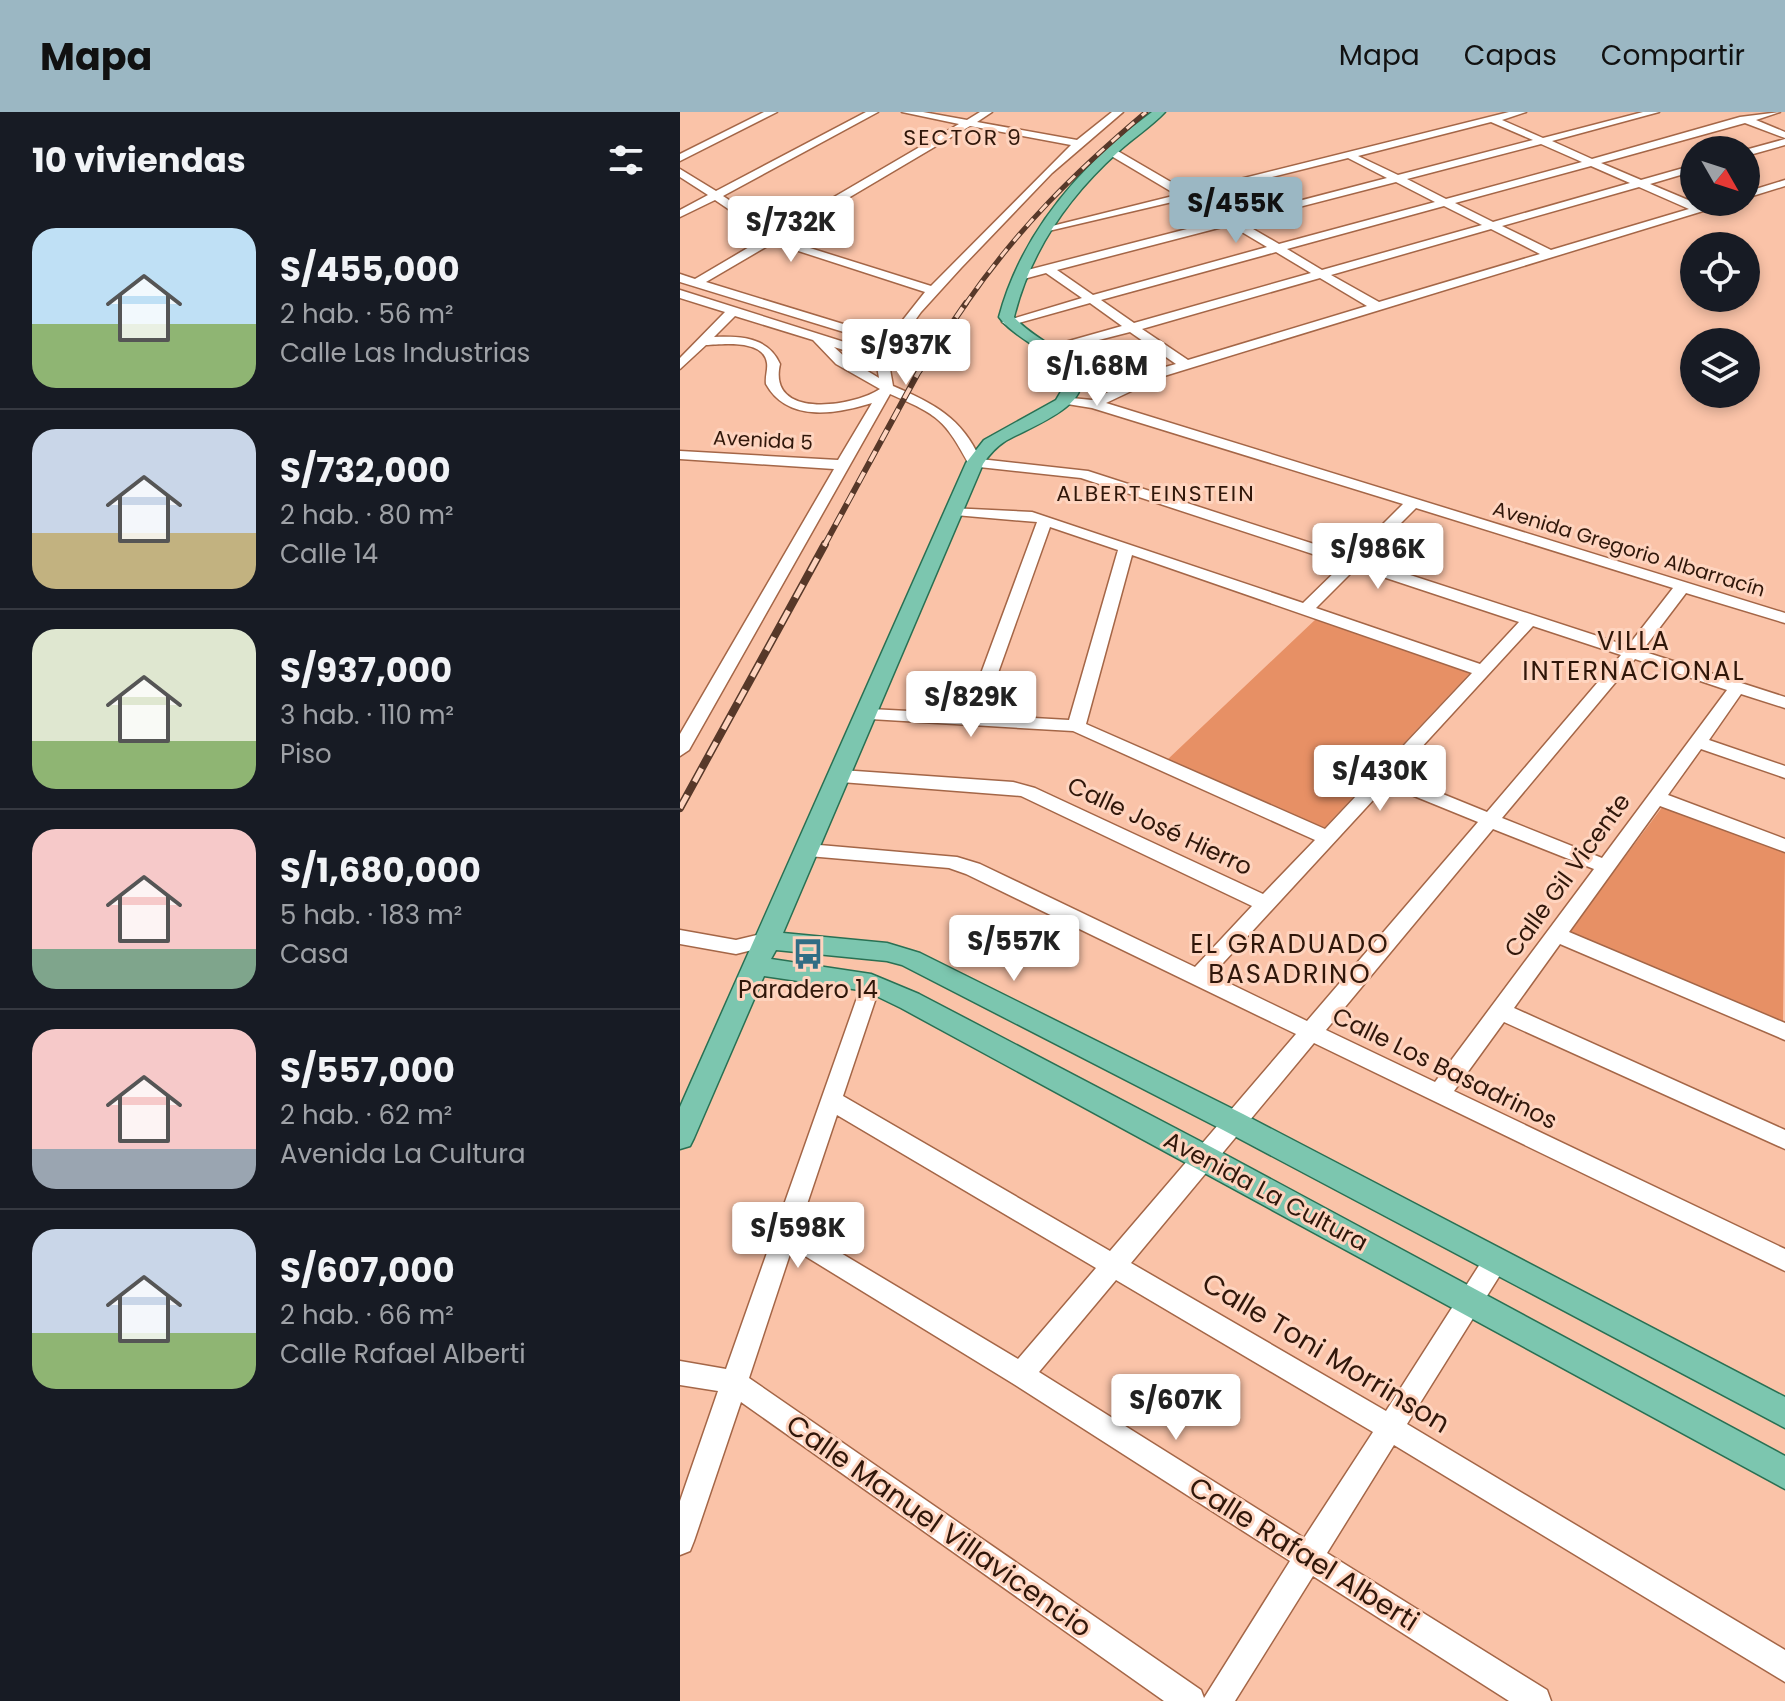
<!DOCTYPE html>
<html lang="es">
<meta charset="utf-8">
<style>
body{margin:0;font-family:Poppins,sans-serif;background:#20242c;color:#f1f3f6;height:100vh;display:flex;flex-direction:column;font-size:30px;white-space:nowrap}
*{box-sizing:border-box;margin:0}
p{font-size:26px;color:#9ea1a6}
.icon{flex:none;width:44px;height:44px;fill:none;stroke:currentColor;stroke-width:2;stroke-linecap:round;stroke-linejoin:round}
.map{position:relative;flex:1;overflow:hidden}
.side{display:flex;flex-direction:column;background:#171b24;width:680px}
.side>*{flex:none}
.needle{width:52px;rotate:129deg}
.fabs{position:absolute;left:1000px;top:24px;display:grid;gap:16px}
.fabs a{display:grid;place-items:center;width:80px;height:80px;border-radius:50%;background:#171b24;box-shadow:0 4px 12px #0003;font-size:40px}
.price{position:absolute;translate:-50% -68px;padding:0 18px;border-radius:8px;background:#fff;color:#222;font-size:26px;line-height:52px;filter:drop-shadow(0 2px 4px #0008)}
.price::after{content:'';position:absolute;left:50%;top:48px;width:24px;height:18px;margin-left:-12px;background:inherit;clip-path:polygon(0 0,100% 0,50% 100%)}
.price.on{background:#9bb7c3;color:#111}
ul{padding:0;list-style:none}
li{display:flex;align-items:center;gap:24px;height:200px;padding:0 32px}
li+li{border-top:2px solid #363941}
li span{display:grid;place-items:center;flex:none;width:224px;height:160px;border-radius:24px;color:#555}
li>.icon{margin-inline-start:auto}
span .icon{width:96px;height:96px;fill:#fffc;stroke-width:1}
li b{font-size:34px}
h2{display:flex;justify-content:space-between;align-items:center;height:96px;padding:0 32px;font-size:34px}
header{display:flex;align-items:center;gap:48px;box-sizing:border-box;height:112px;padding:0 40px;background:#9bb7c3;color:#111}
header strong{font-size:38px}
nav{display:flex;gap:44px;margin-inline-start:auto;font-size:28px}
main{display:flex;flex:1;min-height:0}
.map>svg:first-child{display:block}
.green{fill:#e79065}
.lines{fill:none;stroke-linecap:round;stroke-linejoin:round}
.minor-casing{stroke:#a46647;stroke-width:3}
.major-casing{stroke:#297053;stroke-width:3}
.minor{fill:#fff;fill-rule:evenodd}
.major{fill:#7cc6af;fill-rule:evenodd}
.rail-far2-casing{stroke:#573829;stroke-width:5}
.rail-far1-casing{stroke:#573829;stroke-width:6}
.rail-casing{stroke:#573829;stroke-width:8}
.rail-far2{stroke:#fed4bf;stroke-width:3;stroke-dasharray:10;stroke-linecap:butt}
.rail-far1{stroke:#fed4bf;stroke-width:4;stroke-dasharray:12;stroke-linecap:butt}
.rail{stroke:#fed4bf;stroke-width:5;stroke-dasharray:15;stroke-linecap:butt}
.labels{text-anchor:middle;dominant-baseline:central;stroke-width:6;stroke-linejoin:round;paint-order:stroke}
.far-street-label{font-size:20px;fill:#30170a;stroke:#fed4bf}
.far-neighbourhood-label{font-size:22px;letter-spacing:2px;fill:#30170a;stroke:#fed4bf}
.street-label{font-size:24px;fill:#30170a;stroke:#fed4bf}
.poi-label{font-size:24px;fill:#30170a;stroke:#fed4bf}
.neighbourhood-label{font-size:26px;letter-spacing:2px;fill:#30170a;stroke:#fed4bf}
.near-street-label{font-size:28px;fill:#30170a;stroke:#fed4bf}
</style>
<header>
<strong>Mapa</strong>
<nav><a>Mapa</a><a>Capas</a><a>Compartir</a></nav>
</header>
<main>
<section class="side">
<h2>10 viviendas<svg class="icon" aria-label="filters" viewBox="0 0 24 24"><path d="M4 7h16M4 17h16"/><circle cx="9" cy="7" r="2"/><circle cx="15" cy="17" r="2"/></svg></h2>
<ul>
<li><span style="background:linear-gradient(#bfe0f5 60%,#8fb573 0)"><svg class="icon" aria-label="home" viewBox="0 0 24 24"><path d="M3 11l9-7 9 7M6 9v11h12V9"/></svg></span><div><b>S/455,000</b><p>2 hab. · 56 m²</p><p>Calle Las Industrias</p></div></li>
<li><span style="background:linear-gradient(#c9d6e8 65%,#c2b280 0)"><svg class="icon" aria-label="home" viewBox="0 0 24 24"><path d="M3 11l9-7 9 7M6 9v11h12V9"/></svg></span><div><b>S/732,000</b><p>2 hab. · 80 m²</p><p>Calle 14</p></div></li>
<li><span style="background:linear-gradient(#dfe7d0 70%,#8fb573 0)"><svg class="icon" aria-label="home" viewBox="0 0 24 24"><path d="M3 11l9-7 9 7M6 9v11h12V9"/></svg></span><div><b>S/937,000</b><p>3 hab. · 110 m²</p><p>Piso</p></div></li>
<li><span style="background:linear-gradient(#f6c9c9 75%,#7fa58c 0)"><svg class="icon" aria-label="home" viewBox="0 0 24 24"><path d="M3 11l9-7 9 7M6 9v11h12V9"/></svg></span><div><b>S/1,680,000</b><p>5 hab. · 183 m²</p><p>Casa</p></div></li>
<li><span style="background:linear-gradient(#f6c9c9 75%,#9aa5b1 0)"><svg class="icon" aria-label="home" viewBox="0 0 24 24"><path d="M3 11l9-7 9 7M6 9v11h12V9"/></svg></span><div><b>S/557,000</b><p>2 hab. · 62 m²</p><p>Avenida La Cultura</p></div></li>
<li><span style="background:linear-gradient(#c9d6e8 65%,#8fb573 0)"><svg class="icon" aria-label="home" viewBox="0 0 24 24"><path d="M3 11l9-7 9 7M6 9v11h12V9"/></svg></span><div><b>S/607,000</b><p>2 hab. · 66 m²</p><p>Calle Rafael Alberti</p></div></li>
</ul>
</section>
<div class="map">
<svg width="1105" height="1589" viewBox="0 0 1105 1589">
<rect width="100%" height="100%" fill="#fac3a8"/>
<path class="green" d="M 637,506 L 791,560 L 643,717 L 487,648 Z
M 983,694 L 1105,740 L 1103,911 L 888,821 Z"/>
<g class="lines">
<defs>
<path id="minor" d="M 84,0 L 97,0 L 0,49 L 0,42 Z
M 186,0 L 198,0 L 43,84 L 96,119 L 279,12 L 222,0 L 243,0 L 287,8 L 300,0 L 312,0 L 297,10 L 397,28 L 432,0 L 443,0 L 372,61 L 281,156 L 241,200 L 208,246 L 213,274 C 253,291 282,306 300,347 L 408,359 L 671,444 L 723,392 L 412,296 L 381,291 L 381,285 L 412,288 L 471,259 L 496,252 L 450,220 L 364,242 L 364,236 L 442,214 L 410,191 L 328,214 L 322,210 L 402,186 L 366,161 L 340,168 L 336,167 L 336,161 L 542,108 L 505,87 L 360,121 L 360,117 L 497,83 L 428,42 L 428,38 L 436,38 L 508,80 L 829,0 L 846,0 L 822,8 L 863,26 L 963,0 L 979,0 L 872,29 L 912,47 L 1060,5 L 1100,0 L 1076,8 L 1105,20 L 1105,26 L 1065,11 L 921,51 L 961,68 L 1014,53 L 1014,59 L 970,72 L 1020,93 L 1047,90 L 1046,92 L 481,265 L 426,291 L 1105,501 L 1105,511 L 1006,481 L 962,539 L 1105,585 L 1105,596 L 1061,582 L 1029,628 L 1105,654 L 1105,666 L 1021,637 L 988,683 L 1105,727 L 1105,740 L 980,694 L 889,820 L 1105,911 L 1105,928 L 880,832 L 834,896 L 1105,1018 L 1105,1037 L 824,910 L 774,979 L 1105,1137 L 1105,1159 L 634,931 L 451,1151 L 706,1299 L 807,1141 L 816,1138 L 825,1141 L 828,1148 L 825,1155 L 727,1312 L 1105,1538 L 1105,1570 L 714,1333 L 647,1441 L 867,1578 L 871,1589 L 829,1589 L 633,1464 L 555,1589 L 484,1589 L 61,1290 L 14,1429 L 10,1439 L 0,1443 L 0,1389 L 38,1279 L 0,1273 L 0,1249 L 46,1257 L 184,866 L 198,866 L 201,871 L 163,984 L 430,1139 L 616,922 L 286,762 L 269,756 L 128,744 L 118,738 L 128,732 L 277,745 L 300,752 L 515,855 L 572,794 L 341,684 L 161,670 L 152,664 L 161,658 L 333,670 L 355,676 L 583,782 L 635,728 L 393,619 L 190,607 L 181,602 L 190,597 L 286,602 L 357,410 L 275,403 L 268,399 L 270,396 L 352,400 L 623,491 L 663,452 L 401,366 L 290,354 C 264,307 260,304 210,282 L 9,638 L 0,644 L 0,622 L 154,357 L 0,347 L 0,339 L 158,348 L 192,291 C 156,302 108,311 86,272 C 85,264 88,258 87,251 C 84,227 42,232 26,233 L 0,257 L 0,246 L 45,200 L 0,186 L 0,178 L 199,241 L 206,230 L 180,225 L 0,170 L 0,162 L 15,167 L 88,124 L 35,88 L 0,105 L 0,98 L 28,83 L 0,65 L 0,57 L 36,79 ZM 811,10 L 853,28 L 718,63 L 678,44 ZM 290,14 L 391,33 L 251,174 L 114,131 L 104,124 ZM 861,32 L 902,50 L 766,87 L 727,67 ZM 668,46 L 707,66 L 553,106 L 516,84 ZM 911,54 L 950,71 L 813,110 L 775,91 ZM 716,70 L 755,90 L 599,132 L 561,110 ZM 959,75 L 1009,97 L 871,138 L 822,114 ZM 764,94 L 802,113 L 642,158 L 607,137 ZM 550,113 L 587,135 L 413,183 L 377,158 ZM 811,117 L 860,142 L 699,190 L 651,163 ZM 96,129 L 106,135 L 245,180 L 211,223 L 186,219 L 26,170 ZM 596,140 L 631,161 L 454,211 L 421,188 ZM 640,166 L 687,194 L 508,248 L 462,217 ZM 55,204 L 133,228 L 156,252 L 200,277 C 173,295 87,308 100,252 C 88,225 61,224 34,225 ZM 154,235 L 196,248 L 199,266 L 166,246 ZM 736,396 L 993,476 L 948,534 L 684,448 ZM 370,415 L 438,438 L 389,608 L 303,603 ZM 452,443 L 792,561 L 645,717 L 406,612 ZM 676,456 L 839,510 L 800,552 L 636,496 ZM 853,514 L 941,543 L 807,700 L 716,663 ZM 955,547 L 1047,578 L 922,746 L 822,706 ZM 707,673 L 798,710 L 627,909 L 532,863 ZM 813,717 L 914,757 L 755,970 L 646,918 ZM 157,1003 L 416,1156 L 338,1247 L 119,1116 ZM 112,1136 L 332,1271 L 610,1449 L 524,1586 L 521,1578 L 69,1266 ZM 436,1168 L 693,1320 L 624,1426 L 359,1260 Z
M 1105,27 L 1105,33 L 1066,44 L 1065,38 Z
M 1105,68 L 1105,74 L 1066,86 L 1066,80 Z
M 0,818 L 56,828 L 85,821 L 92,823 L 95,828 L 92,833 L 56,842 L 0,832 Z"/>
<path id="major" d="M 472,0 L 485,0 C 471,15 453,26 438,40 C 388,85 350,140 334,205 C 351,225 379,234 395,255 C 423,292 345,316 324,330 C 315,336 309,343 303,352 L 103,821 L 207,831 L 240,841 L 563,1002 L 1105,1285 L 1105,1316 L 543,1018 L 222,853 L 207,849 L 96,838 L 91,847 L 191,862 L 239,882 L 535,1037 L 1105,1344 L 1105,1377 L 221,896 L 186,879 L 84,864 L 14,1026 L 10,1034 L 0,1037 L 0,995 L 286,351 L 304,328 L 376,288 L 386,271 C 379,240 337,230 319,205 C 342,119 402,52 472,0 Z"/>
</defs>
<use href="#minor" class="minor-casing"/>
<use href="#major" class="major-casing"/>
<use href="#minor" class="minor"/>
<use href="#major" class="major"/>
<defs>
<path id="rail-far2" d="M 285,193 C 338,116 395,60 466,0"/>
<path id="rail-far1" d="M 144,434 L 238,261 L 286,191"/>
<path id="rail" d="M 0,696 L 145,432"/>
</defs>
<use href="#rail-far2" class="rail-far2-casing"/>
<use href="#rail-far1" class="rail-far1-casing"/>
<use href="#rail" class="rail-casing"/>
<use href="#rail-far2" class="rail-far2"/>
<use href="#rail-far1" class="rail-far1"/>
<use href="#rail" class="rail"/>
</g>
<defs>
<symbol id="bus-bare" viewBox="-9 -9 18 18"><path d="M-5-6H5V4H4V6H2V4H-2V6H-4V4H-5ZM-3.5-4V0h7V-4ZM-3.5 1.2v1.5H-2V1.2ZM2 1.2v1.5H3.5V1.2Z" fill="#316d84" stroke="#fed4bf" stroke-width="2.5" paint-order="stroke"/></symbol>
</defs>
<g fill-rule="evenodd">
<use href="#bus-bare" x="106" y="820" width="44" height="44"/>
</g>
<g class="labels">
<g class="far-street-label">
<text transform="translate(83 328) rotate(3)">Avenida 5</text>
<text transform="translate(949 437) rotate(17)">Avenida Gregorio Albarracín</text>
</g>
<g class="far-neighbourhood-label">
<text x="283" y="25">SECTOR 9</text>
<text x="476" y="381">ALBERT EINSTEIN</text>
</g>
<g class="street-label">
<text transform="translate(480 714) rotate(25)">Calle José Hierro</text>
<text transform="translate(887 763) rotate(-54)">Calle Gil Vicente</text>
<text transform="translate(765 956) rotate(26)">Calle Los Basadrinos</text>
<text transform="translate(586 1079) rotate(28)">Avenida La Cultura</text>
</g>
<g class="poi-label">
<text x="128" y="877">Paradero 14</text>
</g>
<g class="neighbourhood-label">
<text x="954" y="529">VILLA<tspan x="954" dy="30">INTERNACIONAL</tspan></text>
<text x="610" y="832">EL GRADUADO<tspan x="610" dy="30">BASADRINO</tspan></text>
</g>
<g class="near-street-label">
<text transform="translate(646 1241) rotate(31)">Calle Toni Morrinson</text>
<text transform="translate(259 1414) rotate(35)">Calle Manuel Villavicencio</text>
<text transform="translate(624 1442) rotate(32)">Calle Rafael Alberti</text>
</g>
</g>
</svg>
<div class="fabs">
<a><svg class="needle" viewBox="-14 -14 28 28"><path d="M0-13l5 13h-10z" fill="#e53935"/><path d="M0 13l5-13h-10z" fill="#9ea1a6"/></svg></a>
<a><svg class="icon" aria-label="locate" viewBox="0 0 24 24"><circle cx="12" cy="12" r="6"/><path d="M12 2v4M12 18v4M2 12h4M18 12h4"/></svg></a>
<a><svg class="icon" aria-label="layers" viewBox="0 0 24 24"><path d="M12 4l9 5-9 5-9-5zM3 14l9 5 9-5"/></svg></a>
</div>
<b class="price on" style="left:556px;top:133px">S/455K</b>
<b class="price" style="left:111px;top:152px">S/732K</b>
<b class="price" style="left:226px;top:275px">S/937K</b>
<b class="price" style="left:417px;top:296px">S/1.68M</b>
<b class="price" style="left:698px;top:479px">S/986K</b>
<b class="price" style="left:291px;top:627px">S/829K</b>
<b class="price" style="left:700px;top:701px">S/430K</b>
<b class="price" style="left:334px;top:871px">S/557K</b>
<b class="price" style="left:118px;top:1158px">S/598K</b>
<b class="price" style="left:496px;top:1330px">S/607K</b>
</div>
</main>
